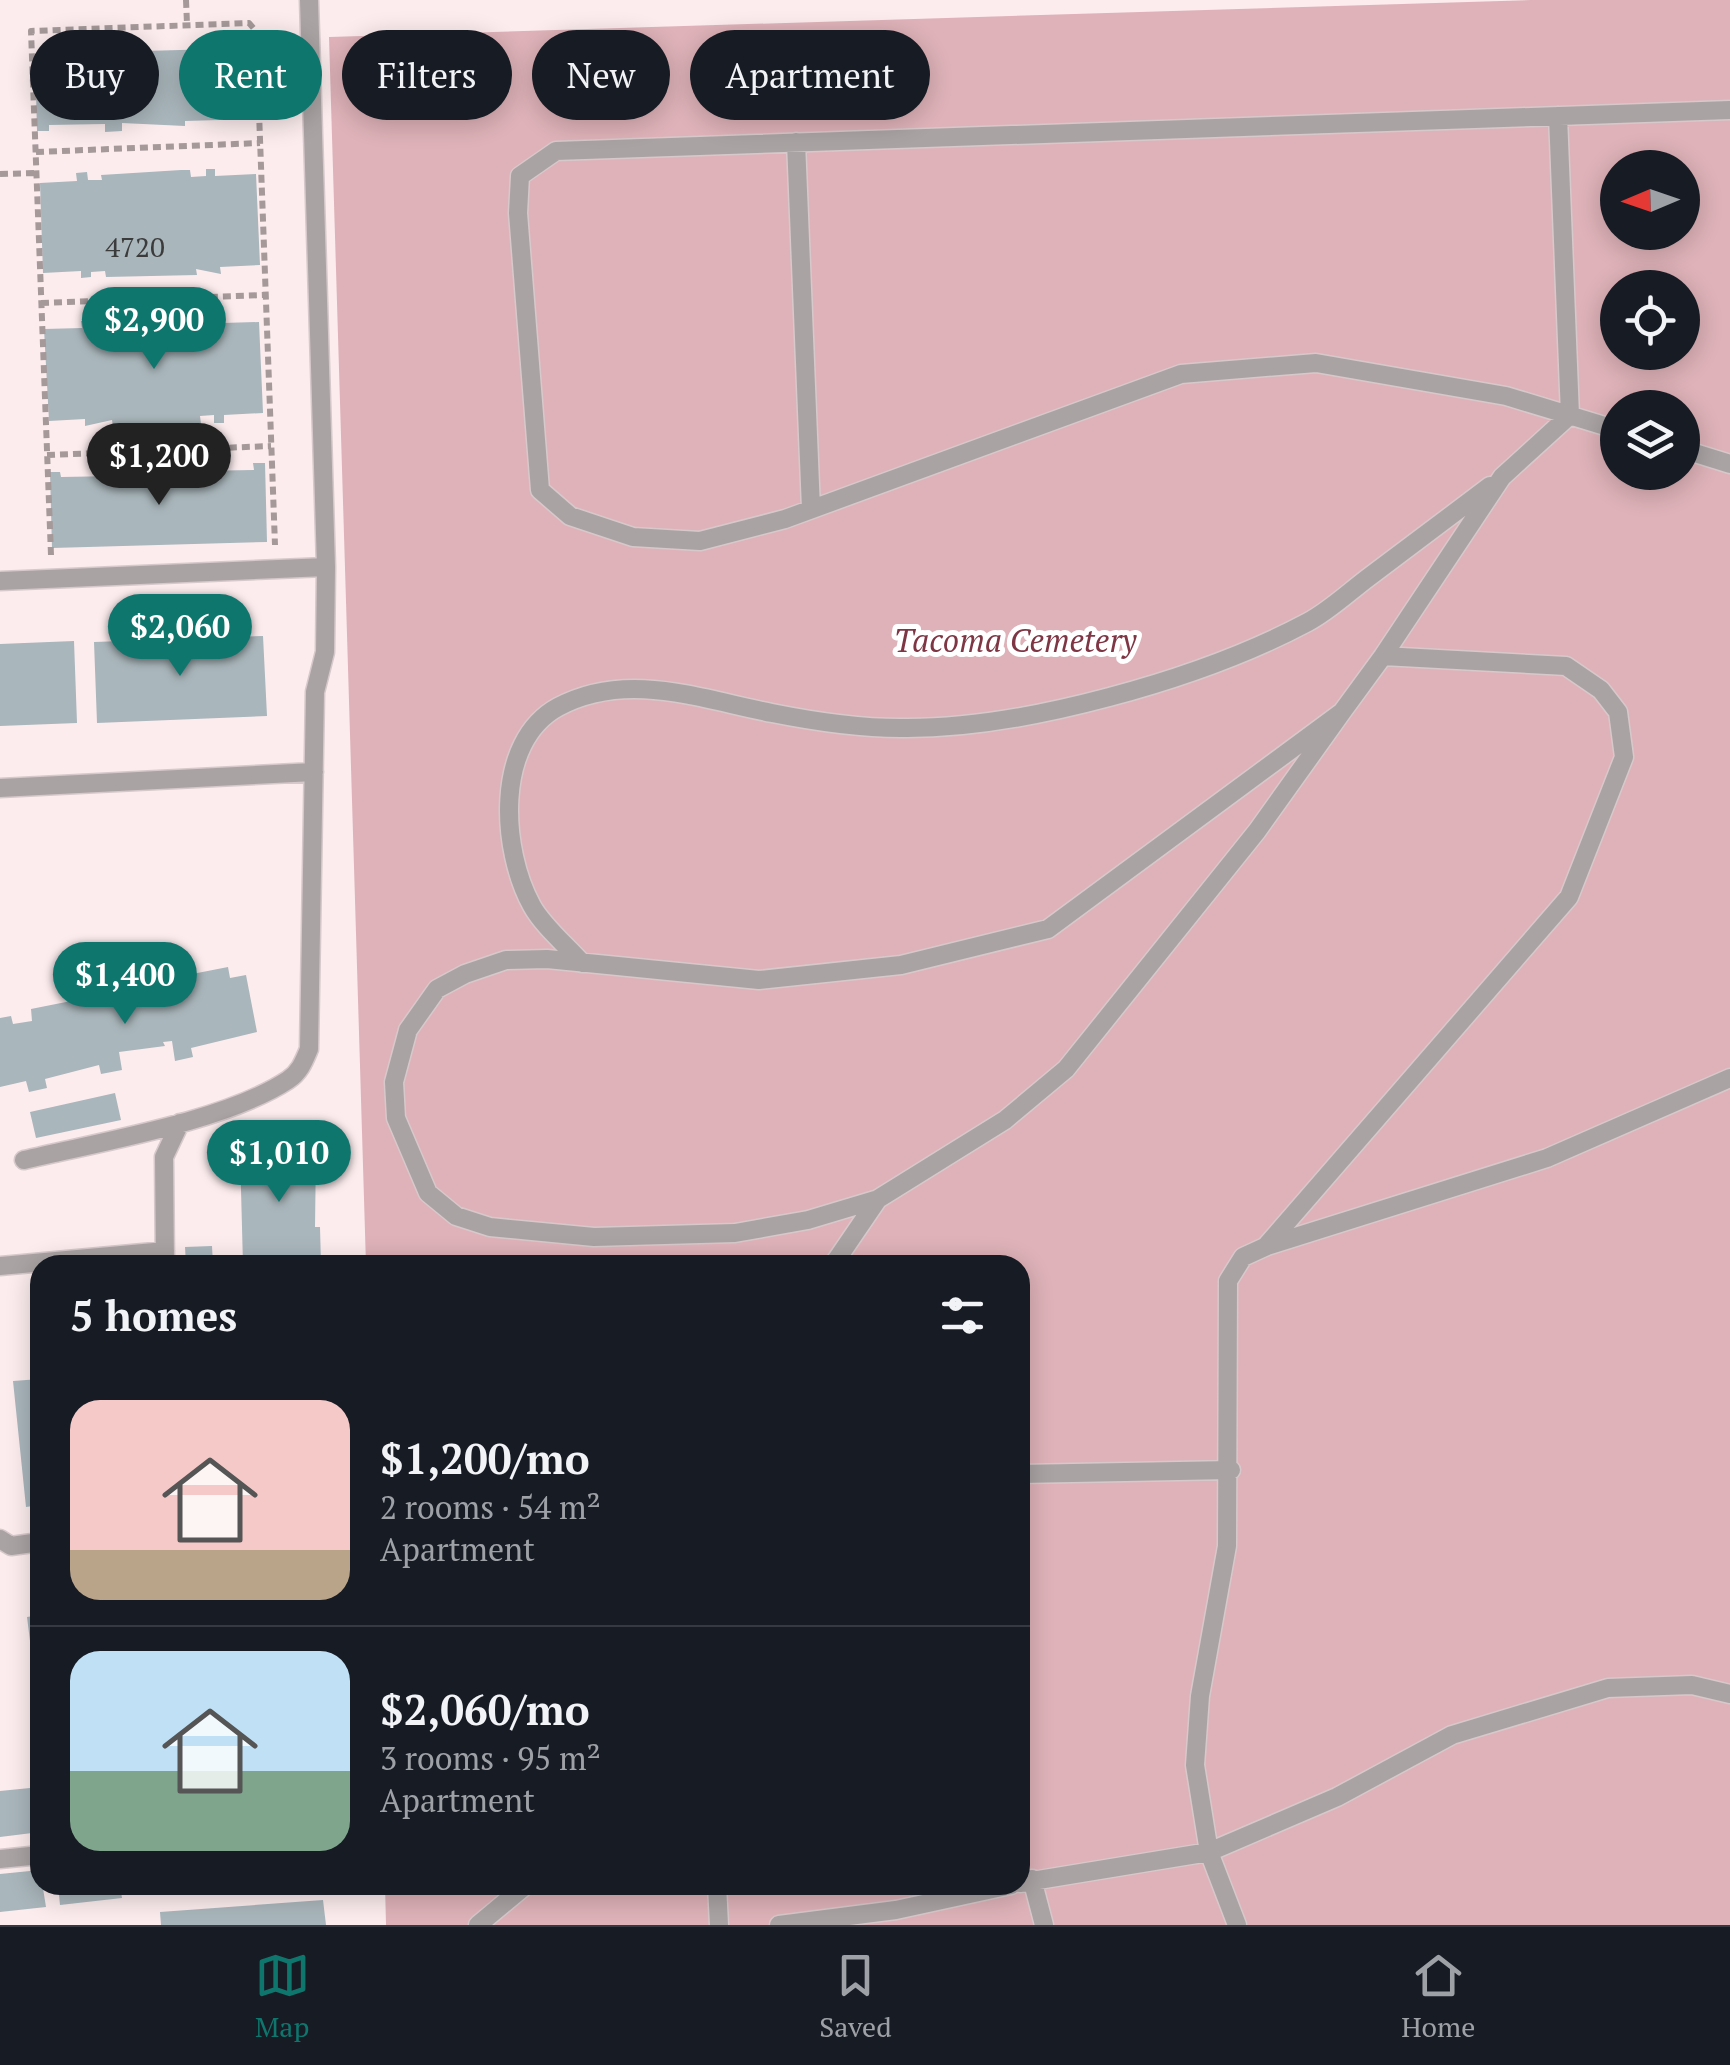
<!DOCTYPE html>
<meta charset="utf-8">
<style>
body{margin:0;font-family:"PT Serif",serif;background:#242831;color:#f1f3f6;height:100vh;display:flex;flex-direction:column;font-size:38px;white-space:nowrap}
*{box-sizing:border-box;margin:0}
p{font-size:32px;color:#9ea1a6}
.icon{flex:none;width:55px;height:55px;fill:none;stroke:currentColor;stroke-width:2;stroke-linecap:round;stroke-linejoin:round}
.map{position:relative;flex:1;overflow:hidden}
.side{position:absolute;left:30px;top:1255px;width:1000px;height:640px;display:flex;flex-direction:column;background:#171b24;border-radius:30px;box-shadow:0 5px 25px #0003}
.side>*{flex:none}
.guide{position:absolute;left:30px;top:30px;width:1000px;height:90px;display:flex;gap:20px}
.needle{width:65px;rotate:268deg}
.buttons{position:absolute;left:1600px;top:150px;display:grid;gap:20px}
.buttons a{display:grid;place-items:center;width:100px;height:100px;border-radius:50%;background:#171b24;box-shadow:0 5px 25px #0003;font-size:50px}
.price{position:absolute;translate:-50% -85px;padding:0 22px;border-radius:35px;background:#0f766e;color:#fff;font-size:32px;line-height:65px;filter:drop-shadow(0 2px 5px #0008)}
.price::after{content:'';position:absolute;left:50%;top:60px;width:30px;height:22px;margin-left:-15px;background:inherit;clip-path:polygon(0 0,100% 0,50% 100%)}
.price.current{background:#222;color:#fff}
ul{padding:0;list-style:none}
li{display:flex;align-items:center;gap:30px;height:250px;padding:0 40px}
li+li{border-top:2px solid #363941}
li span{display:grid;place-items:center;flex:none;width:280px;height:200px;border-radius:30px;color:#555}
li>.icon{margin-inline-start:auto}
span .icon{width:120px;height:120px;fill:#fffc;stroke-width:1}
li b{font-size:42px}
h2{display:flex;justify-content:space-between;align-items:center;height:120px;padding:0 40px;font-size:42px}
.pill{padding:0 35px;border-radius:45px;background:#171b24;box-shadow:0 5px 25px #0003;font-size:35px;line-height:90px}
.pill.current{background:#0f766e;color:#fff}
.menu{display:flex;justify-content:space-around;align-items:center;height:140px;border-top:2px solid #363941;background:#171b24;font-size:28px;color:#9ea1a6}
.menu a{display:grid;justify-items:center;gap:5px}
.menu .current{color:#0f766e}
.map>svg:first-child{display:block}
.green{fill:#deb2b8;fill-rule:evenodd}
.building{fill:#a9b6bb}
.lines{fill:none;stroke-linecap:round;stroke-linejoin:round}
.service-casing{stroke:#d7c9cb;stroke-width:21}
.path{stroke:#a5999a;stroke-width:6;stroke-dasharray:8 5;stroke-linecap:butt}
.service{stroke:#aaa3a4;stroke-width:18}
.labels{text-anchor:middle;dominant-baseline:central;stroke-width:10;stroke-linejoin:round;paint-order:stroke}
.number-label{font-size:28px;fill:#3c3b3c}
.park-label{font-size:32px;font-style:italic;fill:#7e3544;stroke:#fff}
</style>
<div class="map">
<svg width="1730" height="1925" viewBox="0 0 1730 1925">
<rect width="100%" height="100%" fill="#fcecee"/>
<path class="green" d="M 1531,0 L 1730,0 L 1730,1925 L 386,1925 L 385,1885 L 1020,1885 L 1020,1265 L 366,1265 L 329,37 ZM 1618,168 L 1682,168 L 1682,232 L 1618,232 ZM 1618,288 L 1682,288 L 1682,352 L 1618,352 ZM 1618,408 L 1682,408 L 1682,472 L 1618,472 Z"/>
<path class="building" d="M 253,48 L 254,119 L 185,121 L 185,126 L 122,123 L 122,131 L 105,132 L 105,124 L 49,125 L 49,131 L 37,131 L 35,54 Z
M 206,169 L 215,169 L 215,176 L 256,174 L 260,265 L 220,267 L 221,274 L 196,269 L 197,275 L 106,277 L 105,271 L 91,272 L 91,277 L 81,278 L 81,271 L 43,273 L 40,183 L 77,181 L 76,173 L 87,172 L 88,180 L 102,180 L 101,175 L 181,170 L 190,170 L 191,177 L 206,176 Z
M 169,314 L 170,323 L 197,316 L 198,324 L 211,323 L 211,315 L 222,315 L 222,323 L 259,322 L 263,413 L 224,415 L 224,423 L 214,423 L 214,415 L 200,416 L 201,424 L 122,427 L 113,427 L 112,420 L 85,426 L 85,419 L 49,421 L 44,329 L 82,328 L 81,321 L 94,321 L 94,328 L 109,327 L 109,321 L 158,322 L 158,315 Z
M 253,463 L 265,463 L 267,542 L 52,548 L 50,472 L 60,472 L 61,477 L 117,476 L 117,470 L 136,469 L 136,475 L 179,474 L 178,465 L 196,465 L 196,471 L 254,470 Z
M 263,636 L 267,716 L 97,723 L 94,642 Z
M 74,641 L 77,723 L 0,726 L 0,644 Z
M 228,967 L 230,978 L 246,975 L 257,1032 L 191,1048 L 193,1057 L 175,1061 L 172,1041 L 163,1042 L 165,1046 L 119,1052 L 122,1070 L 101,1074 L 99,1065 L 45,1079 L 47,1088 L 29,1092 L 26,1081 L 0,1087 L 0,1018 L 11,1016 L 13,1024 L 32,1021 L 31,1009 L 86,998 L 88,1007 L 95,1006 L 94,1002 L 105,1000 L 105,993 L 156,983 L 158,988 L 179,987 L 177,977 Z
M 115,1093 L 121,1120 L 36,1138 L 30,1112 Z
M 260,1142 L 296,1142 L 312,1144 L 316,1150 L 315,1227 L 320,1227 L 321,1265 L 243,1265 L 240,1152 L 245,1152 L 244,1146 Z
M 212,1246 L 213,1265 L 186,1265 L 185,1247 Z
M 40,1379 L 40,1505 L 26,1507 L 13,1381 Z
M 40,1615 L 40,1664 L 33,1665 L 27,1617 Z
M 40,1787 L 40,1832 L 0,1837 L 0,1791 Z
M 40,1870 L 46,1907 L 0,1912 L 0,1874 Z
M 58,1885 L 120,1885 L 122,1898 L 60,1905 Z
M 154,1885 L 215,1885 L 216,1887 L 155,1895 Z
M 323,1900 L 326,1925 L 161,1925 L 160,1912 Z"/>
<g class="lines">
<defs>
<path id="service" d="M 796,142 L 811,509
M 1618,430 L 1506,396 L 1316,363 L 1181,374 L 785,519 L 700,541 L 633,537 L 570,516 L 540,490 L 518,213 L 520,176 L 556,151 L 1730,110
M 1682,449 L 1730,464
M 0,581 L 326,567
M 1342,712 L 1048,929 L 901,965 L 759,980 L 547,959 L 506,960 L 465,974 L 437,989 L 408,1030 L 394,1082 L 396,1118 L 428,1193 L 456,1216 L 490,1227 L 594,1237 L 735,1233 L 808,1220 L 878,1199 L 1005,1120 L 1066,1069 L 1257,831 L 1342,712 L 1383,656 L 1502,477 L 1570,415 L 1558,116
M 0,788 L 314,772
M 582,963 C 566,945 543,926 532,906 C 501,850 494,742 558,707 C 627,670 700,699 772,713 C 812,721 858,728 900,728 C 1020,730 1201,679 1308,622 C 1329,611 1349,592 1369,577 C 1409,547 1449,517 1490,486
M 24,1160 C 99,1142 226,1121 288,1080 C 300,1072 304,1061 309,1049 L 315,692 L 325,652 L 326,567 L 309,0
M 1267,1245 L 1569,897 L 1624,757 L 1618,712 L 1601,690 L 1566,666 L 1383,656
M 165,1265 L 164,1157 L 180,1123
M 833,1265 L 878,1199
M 0,1266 L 165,1251
M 1020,1474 L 1231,1470
M 0,1539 L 11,1546 L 40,1542
M 0,1859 L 40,1855
M 1032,1879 L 1044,1925
M 1020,1883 L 1209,1852 L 1337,1797 L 1452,1735 L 1608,1688 L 1692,1685 L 1730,1694
M 717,1885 L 719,1925
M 478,1925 L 526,1885
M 779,1925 L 896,1910 L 1011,1885
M 1237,1925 L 1209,1852 L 1195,1765 L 1200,1696 L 1227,1546 L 1228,1281 L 1243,1257 L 1267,1246 L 1547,1158 L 1730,1078"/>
</defs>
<use href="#service" class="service-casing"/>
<path class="path" d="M 186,0 L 187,24
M 36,152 L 260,143
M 0,174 L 37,173
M 41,303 L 265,295
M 47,455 L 271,446
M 51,555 L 31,31 L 249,23 L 256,31 L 275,545"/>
<use href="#service" class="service"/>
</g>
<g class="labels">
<g class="number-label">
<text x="135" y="246">4720</text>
</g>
<g class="park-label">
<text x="1015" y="640">Tacoma Cemetery</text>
</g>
</g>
</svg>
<div class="buttons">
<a><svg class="needle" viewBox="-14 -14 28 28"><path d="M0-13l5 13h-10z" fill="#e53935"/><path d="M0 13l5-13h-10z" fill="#9ea1a6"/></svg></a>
<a><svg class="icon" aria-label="locate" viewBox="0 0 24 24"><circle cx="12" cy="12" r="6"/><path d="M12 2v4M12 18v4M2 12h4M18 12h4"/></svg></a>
<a><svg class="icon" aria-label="layers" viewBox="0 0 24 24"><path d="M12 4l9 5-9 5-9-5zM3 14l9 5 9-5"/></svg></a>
</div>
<b class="price" style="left:154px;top:372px">$2,900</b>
<b class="price current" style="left:159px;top:508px">$1,200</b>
<b class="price" style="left:180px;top:679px">$2,060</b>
<b class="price" style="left:125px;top:1027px">$1,400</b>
<b class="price" style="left:279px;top:1205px">$1,010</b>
<div class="guide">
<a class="pill">Buy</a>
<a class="pill current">Rent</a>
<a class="pill">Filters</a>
<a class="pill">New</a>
<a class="pill">Apartment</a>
</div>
<section class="side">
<h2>5 homes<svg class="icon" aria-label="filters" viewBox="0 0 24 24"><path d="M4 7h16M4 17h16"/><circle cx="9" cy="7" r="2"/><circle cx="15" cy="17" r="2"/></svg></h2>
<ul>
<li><span style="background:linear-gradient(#f6c9c9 75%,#b9a48a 0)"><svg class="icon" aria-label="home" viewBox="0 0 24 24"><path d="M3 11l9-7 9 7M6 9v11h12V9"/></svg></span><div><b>$1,200/mo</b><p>2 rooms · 54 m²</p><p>Apartment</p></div></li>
<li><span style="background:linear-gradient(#bfe0f5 60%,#7fa58c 0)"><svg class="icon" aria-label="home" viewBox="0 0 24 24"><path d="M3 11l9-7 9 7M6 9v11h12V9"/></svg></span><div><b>$2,060/mo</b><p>3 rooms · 95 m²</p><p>Apartment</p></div></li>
</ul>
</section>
</div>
<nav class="menu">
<a class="current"><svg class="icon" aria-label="map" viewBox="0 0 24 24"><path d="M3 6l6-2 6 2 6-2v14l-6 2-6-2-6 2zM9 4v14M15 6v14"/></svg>Map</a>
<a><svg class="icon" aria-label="saved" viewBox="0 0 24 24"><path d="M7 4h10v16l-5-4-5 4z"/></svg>Saved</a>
<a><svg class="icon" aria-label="home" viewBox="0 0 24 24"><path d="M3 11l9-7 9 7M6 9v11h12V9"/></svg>Home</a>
</nav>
